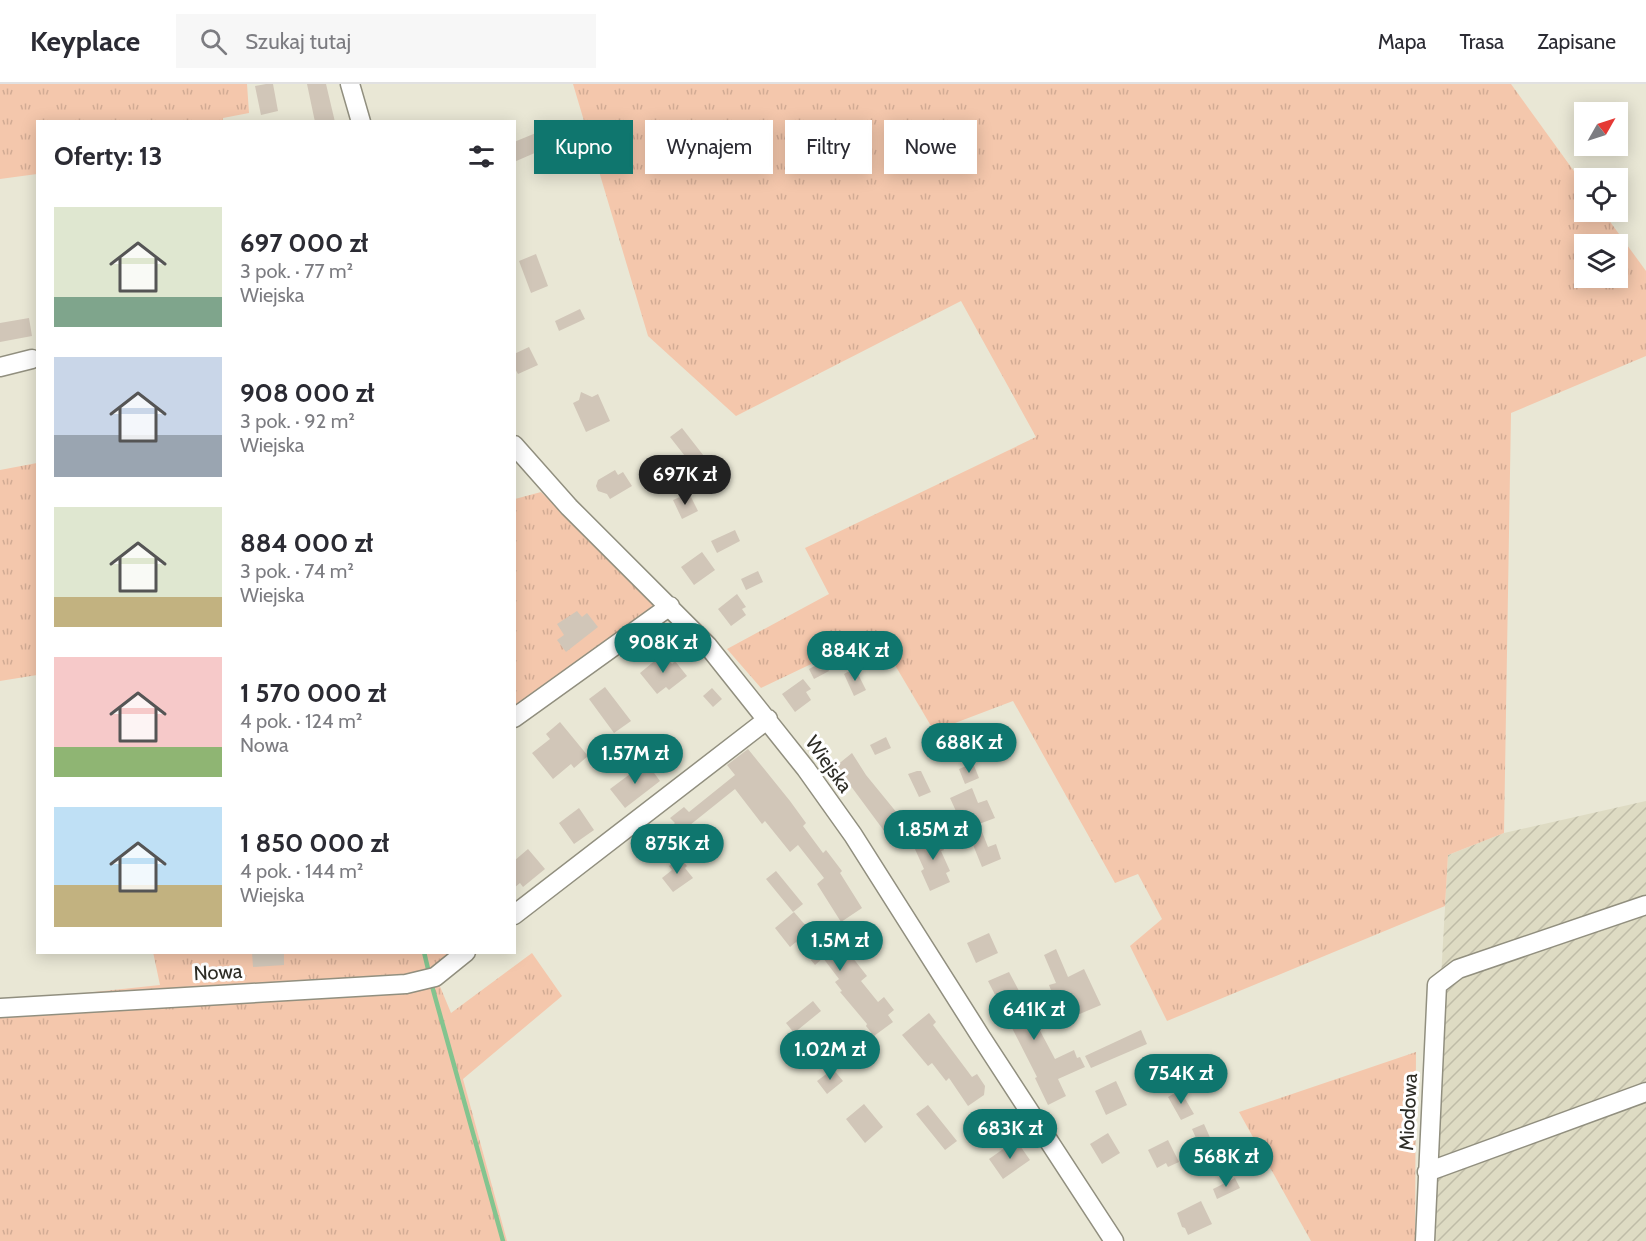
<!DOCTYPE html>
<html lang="pl">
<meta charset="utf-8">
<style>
body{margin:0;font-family:Cabin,sans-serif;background:#f7f7f7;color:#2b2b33;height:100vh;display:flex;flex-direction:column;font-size:22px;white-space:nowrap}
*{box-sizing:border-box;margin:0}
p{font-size:20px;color:#7c7c81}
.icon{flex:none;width:33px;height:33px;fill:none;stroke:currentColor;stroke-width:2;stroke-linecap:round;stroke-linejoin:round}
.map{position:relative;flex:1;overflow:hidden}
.side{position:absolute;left:36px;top:36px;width:480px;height:834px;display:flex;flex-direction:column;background:#fff;border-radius:0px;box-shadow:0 3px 15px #0003}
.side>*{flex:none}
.top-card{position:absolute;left:534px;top:36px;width:570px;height:54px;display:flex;gap:12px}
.needle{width:39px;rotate:51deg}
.fabs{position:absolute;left:1574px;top:18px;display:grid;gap:12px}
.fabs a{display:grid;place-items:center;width:54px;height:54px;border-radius:0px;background:#fff;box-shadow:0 3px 15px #0003;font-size:30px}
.price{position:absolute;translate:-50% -51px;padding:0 14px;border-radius:21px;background:#0f766e;color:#fff;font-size:20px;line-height:39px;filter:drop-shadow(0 2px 3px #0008)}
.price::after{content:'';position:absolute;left:50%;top:36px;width:18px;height:14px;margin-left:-9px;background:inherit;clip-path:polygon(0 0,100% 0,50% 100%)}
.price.selected{background:#222;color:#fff}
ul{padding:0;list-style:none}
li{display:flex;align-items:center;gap:18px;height:150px;padding:0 18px}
li span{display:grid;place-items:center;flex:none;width:168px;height:120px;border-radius:0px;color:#555}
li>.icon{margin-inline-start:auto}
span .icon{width:72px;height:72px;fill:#fffc;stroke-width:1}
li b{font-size:26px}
h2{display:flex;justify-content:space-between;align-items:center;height:72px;padding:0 18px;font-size:26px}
.tag{padding:0 21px;border-radius:0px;background:#fff;box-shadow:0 3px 15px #0003;font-size:21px;line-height:54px}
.tag.selected{background:#0f766e;color:#fff}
header{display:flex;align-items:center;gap:36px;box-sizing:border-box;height:84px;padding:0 30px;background:#fff;border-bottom:2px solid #e1e1e2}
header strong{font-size:28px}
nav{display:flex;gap:33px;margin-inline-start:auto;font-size:21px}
.search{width:420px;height:54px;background:#f7f7f7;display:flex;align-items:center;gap:15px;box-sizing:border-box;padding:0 21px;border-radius:0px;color:#7c7c81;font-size:22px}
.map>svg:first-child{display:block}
.industrial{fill:url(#industrial-furrows)}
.grass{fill:url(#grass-tufts);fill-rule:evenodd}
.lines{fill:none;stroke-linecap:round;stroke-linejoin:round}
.stream{stroke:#83c48f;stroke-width:4.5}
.building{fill:#d1c6b8}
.minor-casing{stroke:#918f7f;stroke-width:21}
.minor{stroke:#fff;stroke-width:18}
.labels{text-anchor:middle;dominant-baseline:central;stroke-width:6;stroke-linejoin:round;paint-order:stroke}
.street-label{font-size:20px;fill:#2d2c25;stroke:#fff}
</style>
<header>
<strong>Keyplace</strong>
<div class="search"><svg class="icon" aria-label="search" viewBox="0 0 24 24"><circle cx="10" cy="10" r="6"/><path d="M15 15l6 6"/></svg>Szukaj tutaj</div>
<nav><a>Mapa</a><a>Trasa</a><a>Zapisane</a></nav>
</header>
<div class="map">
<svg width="1646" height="1157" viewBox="0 0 1646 1157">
<defs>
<pattern id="industrial-furrows" width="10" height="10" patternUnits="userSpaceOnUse" patternTransform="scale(1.5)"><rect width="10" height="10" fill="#dedbc3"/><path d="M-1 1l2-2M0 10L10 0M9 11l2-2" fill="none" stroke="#bfbca7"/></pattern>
<pattern id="grass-tufts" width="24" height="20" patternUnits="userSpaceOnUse" patternTransform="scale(1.5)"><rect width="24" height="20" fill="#f4c7ac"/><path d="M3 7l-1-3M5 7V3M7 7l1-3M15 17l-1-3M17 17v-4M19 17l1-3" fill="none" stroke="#d2ab94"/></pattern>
</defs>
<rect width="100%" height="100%" fill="#e9e7d5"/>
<path class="industrial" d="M 1646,717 L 1646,1157 L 1426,1157 L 1448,771 L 1504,749 Z"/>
<path class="grass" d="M 0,0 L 247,0 L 249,29 L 223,34 L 223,38 L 38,38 L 37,90 L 0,95 Z
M 573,0 L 1511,0 L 1584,101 L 1584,128 L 1603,128 L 1646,187 L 1646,272 L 1511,329 L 1504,749 L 1448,771 L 1445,822 L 1167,937 L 1130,862 L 1162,835 L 1138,790 L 1115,799 L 1013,617 L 934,647 L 876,549 L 761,604 L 727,565 L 829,510 L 805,464 L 1036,353 L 961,217 L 736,332 L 648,252 ZM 1617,160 L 1617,194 L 1584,194 L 1584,160 Z
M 37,379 L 37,591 L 0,597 L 0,386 Z
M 541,408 L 623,485 L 657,525 L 515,643 L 515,415 Z
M 153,868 L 478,869 L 439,900 L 451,929 L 532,869 L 562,912 L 463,995 L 507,1157 L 0,1157 L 0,918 L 160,901 Z
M 1416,968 L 1415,1157 L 1311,1157 L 1239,1028 Z"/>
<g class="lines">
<path class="stream" d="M 424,868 L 429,889
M 432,902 L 503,1157"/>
</g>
<path class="building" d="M 266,0 L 273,0 L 278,27 L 261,31 L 255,2 Z
M 307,0 L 326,0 L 335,38 L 315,38 Z
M 553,42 L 560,58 L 514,78 L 514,58 Z
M 536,170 L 548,202 L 531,209 L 519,177 Z
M 580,225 L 585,235 L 559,247 L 555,237 Z
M 29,234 L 32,252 L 0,258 L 0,239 Z
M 529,263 L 538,281 L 518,290 L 514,283 L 514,270 Z
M 581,308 L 592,313 L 598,310 L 610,337 L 586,348 L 573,319 L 579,316 Z
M 682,344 L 707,376 L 711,385 L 699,390 L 670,353 Z
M 615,386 L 618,391 L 623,388 L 632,402 L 610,415 L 607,410 L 598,407 L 596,402 L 598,396 Z
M 689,409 L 698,427 L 682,435 L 673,416 Z
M 735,446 L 740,457 L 717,469 L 711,457 Z
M 702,468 L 715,486 L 694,501 L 681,483 Z
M 758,487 L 763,498 L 746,506 L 741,495 Z
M 737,510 L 746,523 L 742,525 L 746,531 L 731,542 L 718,525 Z
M 577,527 L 582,533 L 587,529 L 598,543 L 566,568 L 557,556 L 564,551 L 557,540 Z
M 664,569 L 672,580 L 675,577 L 687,592 L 669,606 L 666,603 L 657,610 L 640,589 Z
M 824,577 L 829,587 L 814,595 L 809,585 Z
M 855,584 L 866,606 L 854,612 L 844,590 Z
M 803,595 L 811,605 L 806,608 L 811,616 L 795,628 L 782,610 Z
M 605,603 L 631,637 L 614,649 L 589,615 Z
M 712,604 L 722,615 L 713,623 L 703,612 Z
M 560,638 L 588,672 L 574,684 L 571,680 L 553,695 L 532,669 L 550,655 L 546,650 Z
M 886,653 L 891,664 L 875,671 L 870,661 Z
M 748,665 L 790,717 L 806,739 L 803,742 L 823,769 L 826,766 L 842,787 L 840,789 L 862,824 L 841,838 L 817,800 L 824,794 L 798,761 L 790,768 L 765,737 L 762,740 L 735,705 L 675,753 L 668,745 L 675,739 L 670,734 L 684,723 L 689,728 L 735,691 L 727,681 Z
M 852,669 L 866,691 L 915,751 L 896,763 L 836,682 Z
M 646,678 L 660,697 L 625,724 L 610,705 Z
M 973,679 L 979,694 L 965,700 L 959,685 Z
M 917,687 L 921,687 L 931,708 L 919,713 L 908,690 Z
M 972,704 L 978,719 L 987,716 L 995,734 L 979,740 L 988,763 L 996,760 L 1001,775 L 982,783 L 967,746 L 965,747 L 950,714 Z
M 579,724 L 594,746 L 574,760 L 559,739 Z
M 935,746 L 944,766 L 941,767 L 950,787 L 946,789 L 950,798 L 930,807 L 921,787 L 924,785 L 914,763 L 923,757 L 921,752 Z
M 528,765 L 545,785 L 523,803 L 520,799 L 514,804 L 514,777 Z
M 680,773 L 687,782 L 685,784 L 693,794 L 673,808 L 662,794 L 672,786 L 669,782 Z
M 776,787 L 803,820 L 793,828 L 766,795 Z
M 794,828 L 825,864 L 842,851 L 854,866 L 849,869 L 867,892 L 861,897 L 878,918 L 884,913 L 894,926 L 888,931 L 893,938 L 874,952 L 866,942 L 867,940 L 840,908 L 842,907 L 835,898 L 839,895 L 823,874 L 815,881 L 796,858 L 790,863 L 775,844 Z
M 989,849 L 998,869 L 976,879 L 967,859 Z
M 1056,865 L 1068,893 L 1084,885 L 1101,921 L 1063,937 L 1049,901 L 1056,899 L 1044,871 Z
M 252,868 L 284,868 L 284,881 L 253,883 Z
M 1009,888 L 1055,975 L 1074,966 L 1077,974 L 1080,973 L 1085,983 L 1058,995 L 1066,1012 L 1048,1021 L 1035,994 L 1037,993 L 988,897 Z
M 813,917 L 821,927 L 794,949 L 786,939 Z
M 929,929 L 936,938 L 933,941 L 972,993 L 977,990 L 985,1002 L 984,1011 L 968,1022 L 949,994 L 946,997 L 932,979 L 928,982 L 902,951 Z
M 1141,946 L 1147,960 L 1091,984 L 1085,972 Z
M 833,985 L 843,997 L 827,1010 L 817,997 Z
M 1116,997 L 1127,1021 L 1106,1031 L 1095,1007 Z
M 1180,1006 L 1194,1030 L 1181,1036 L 1168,1013 Z
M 864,1020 L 883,1043 L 865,1059 L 846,1035 Z
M 928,1021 L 957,1057 L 945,1066 L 916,1030 Z
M 1204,1040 L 1212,1058 L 1200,1063 L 1192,1045 Z
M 1108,1049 L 1120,1069 L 1102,1080 L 1090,1060 Z
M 1016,1056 L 1030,1076 L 1003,1095 L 989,1075 Z
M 1168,1056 L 1179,1078 L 1168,1083 L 1166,1079 L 1157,1084 L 1148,1066 Z
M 1235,1094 L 1240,1104 L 1217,1115 L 1213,1105 Z
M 1201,1117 L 1212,1140 L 1188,1151 L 1185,1144 L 1182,1143 L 1177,1129 Z"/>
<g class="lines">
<defs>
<path id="minor" d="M 350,0 L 361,38
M 0,283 L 32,275
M 514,361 L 569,423 L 708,562 L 806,685 L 853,751 L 981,953 L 1114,1157
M 514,634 L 670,522
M 514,831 L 768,635
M 0,924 L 406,900 L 435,893 L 466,868
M 1427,1088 L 1646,1008
M 1425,1157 L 1437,901 L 1458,885 L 1646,821"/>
</defs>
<use href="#minor" class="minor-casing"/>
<use href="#minor" class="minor"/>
</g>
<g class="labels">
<g class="street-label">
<text transform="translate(829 680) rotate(54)">Wiejska</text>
<text transform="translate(218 888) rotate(-3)">Nowa</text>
<text transform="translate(1408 1028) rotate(-87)">Miodowa</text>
</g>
</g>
</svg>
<div class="fabs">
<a><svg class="needle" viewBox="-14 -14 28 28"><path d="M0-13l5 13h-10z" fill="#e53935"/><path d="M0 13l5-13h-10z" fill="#7c7c81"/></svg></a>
<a><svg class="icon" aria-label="locate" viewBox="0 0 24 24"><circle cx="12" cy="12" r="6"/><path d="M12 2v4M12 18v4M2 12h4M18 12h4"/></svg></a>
<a><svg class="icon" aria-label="layers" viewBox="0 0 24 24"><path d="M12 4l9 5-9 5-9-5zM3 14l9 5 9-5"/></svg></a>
</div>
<b class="price selected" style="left:685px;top:422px">697K zł</b>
<b class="price" style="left:663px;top:590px">908K zł</b>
<b class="price" style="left:855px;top:598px">884K zł</b>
<b class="price" style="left:969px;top:690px">688K zł</b>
<b class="price" style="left:635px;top:701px">1.57M zł</b>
<b class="price" style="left:933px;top:777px">1.85M zł</b>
<b class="price" style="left:677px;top:791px">875K zł</b>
<b class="price" style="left:840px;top:888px">1.5M zł</b>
<b class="price" style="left:1034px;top:957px">641K zł</b>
<b class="price" style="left:830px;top:997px">1.02M zł</b>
<b class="price" style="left:1181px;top:1021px">754K zł</b>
<b class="price" style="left:1010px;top:1076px">683K zł</b>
<b class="price" style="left:1226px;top:1104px">568K zł</b>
<div class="top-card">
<a class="tag selected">Kupno</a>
<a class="tag">Wynajem</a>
<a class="tag">Filtry</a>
<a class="tag">Nowe</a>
</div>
<section class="side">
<h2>Oferty: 13<svg class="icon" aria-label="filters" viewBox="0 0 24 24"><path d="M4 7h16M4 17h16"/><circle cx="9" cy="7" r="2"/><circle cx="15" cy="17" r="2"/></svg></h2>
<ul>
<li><span style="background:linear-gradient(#dfe7d0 75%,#7fa58c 0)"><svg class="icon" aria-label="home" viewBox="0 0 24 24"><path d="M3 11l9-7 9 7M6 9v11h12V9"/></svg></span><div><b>697 000 zł</b><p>3 pok. · 77 m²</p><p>Wiejska</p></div></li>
<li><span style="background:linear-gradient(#c9d6e8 65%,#9aa5b1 0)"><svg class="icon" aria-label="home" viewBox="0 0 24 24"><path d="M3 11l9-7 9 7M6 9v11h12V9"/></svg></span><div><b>908 000 zł</b><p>3 pok. · 92 m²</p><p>Wiejska</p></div></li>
<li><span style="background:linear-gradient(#dfe7d0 75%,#c2b280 0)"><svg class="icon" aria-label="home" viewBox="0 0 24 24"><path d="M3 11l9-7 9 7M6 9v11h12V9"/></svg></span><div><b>884 000 zł</b><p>3 pok. · 74 m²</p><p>Wiejska</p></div></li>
<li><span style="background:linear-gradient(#f6c9c9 75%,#8fb573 0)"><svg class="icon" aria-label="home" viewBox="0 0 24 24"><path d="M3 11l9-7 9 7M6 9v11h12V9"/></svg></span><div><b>1 570 000 zł</b><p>4 pok. · 124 m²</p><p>Nowa</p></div></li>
<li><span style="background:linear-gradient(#bfe0f5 65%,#c2b280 0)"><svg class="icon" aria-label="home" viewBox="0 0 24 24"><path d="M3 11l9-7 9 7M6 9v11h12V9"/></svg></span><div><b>1 850 000 zł</b><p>4 pok. · 144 m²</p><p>Wiejska</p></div></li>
</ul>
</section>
</div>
